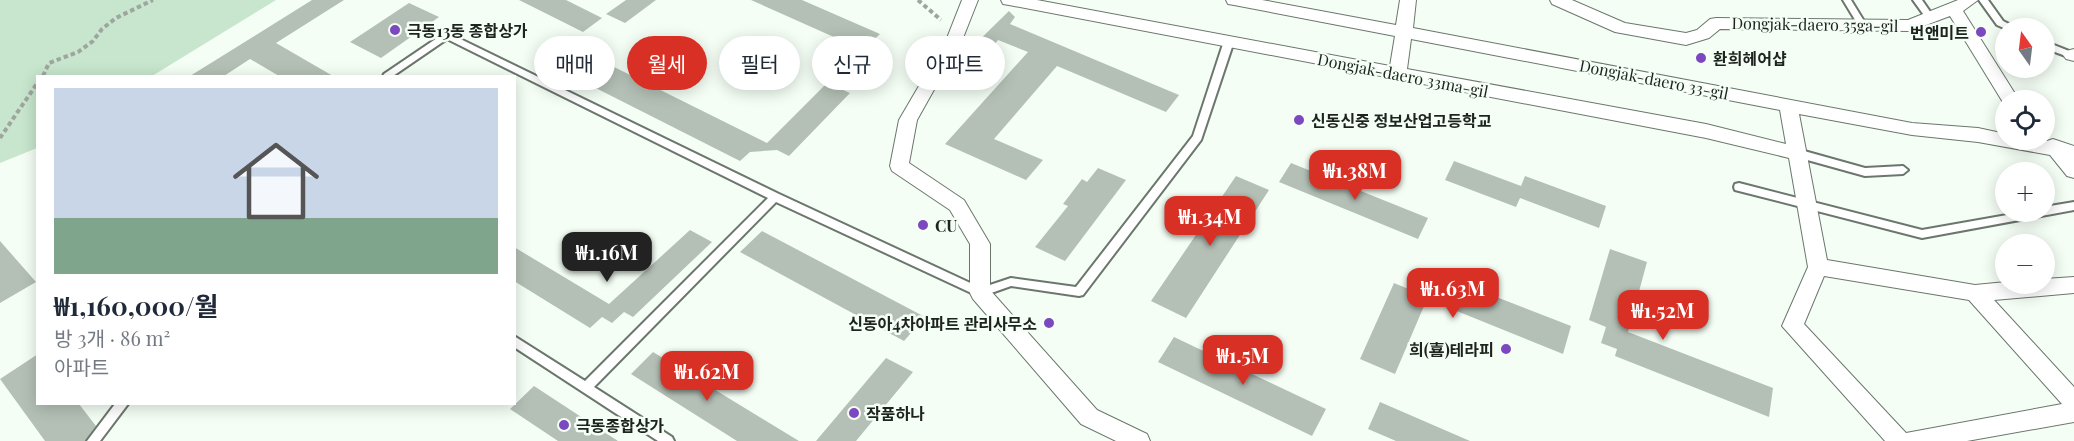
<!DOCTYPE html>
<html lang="ko">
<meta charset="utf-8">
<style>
body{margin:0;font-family:"Playfair Display","Noto Sans KR",serif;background:#f2f2f3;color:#1f2937;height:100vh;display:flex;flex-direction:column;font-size:22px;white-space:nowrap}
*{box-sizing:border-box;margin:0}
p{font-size:20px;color:#747a83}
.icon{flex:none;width:33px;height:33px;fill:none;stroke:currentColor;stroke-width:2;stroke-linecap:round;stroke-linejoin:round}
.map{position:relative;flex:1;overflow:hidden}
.drawer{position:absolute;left:36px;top:75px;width:480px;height:330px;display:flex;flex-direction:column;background:#fff;border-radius:0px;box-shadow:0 3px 15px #0003}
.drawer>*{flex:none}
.banner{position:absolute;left:534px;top:36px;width:570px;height:54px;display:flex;gap:12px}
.needle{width:39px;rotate:346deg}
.controls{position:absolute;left:1995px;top:18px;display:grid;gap:12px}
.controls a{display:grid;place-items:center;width:60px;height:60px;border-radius:50%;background:#fff;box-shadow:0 3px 15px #0003;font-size:30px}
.price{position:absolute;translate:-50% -51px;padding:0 14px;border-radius:12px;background:#d93025;color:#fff;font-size:20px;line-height:39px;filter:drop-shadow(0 2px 3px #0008)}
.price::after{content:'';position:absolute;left:50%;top:36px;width:18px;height:14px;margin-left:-9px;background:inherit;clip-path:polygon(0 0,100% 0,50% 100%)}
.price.selected{background:#222;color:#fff}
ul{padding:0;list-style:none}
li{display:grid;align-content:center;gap:12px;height:318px;padding:0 18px}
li+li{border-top:2px solid #e0e1e3}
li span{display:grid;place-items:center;height:186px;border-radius:0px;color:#555}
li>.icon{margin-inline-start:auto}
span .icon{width:108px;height:108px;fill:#fffc;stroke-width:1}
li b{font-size:26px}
.chip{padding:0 21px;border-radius:27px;background:#fff;box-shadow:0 3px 15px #0003;font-size:21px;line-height:54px}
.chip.selected{background:#d93025;color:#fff}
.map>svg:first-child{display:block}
.green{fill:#c7e6cd}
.building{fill:#b4c0b6}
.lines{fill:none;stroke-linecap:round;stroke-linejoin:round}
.lane-casing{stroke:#6b766d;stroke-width:4}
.street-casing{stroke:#6b766d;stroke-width:2}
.path{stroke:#9ea69f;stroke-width:4;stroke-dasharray:4.5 3;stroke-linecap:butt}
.lane{fill:#fff;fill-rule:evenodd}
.street{fill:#fff;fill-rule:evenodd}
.poi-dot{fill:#7c48bf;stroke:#f4fef5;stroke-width:2}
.labels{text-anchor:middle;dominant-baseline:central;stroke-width:5;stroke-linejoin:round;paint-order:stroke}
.street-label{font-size:16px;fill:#1e231f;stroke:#f4fef5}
.poi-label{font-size:16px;font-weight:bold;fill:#1e231f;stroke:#f4fef5;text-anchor:start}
</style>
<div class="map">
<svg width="2074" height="441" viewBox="0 0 2074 441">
<rect width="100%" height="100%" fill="#f4fef5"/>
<path class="green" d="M 0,0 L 276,0 L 152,76 L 38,76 L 37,148 L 0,163 Z"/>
<path class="building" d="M 312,0 L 344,0 L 276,43 L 333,76 L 279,76 L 250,59 L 224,76 L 190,76 Z
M 519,0 L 566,0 L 602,18 L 583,32 Z
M 626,0 L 656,0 L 625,23 L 606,14 Z
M 751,0 L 802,0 L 880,34 L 863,50 Z
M 409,3 L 439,17 L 381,58 L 350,42 Z
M 1009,11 L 1015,17 L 1010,24 L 1179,95 L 1166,112 L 1057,66 L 994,139 L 1043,160 L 1026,180 L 945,144 L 1028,52 L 998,40 L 968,81 L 947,74 L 966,49 L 969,50 Z
M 594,57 L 767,143 L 827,83 L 850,93 L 789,156 L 777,150 L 750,152 L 740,161 L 570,75 Z
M 1454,161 L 1521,186 L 1525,176 L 1606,206 L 1599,228 L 1520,198 L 1516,207 L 1445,180 Z
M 1291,163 L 1428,218 L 1418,239 L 1279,182 Z
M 1098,168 L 1126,180 L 1065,261 L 1035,247 L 1068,206 L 1063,204 L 1082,179 L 1087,182 Z
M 1236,176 L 1269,190 L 1186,318 L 1151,301 Z
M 690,230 L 712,242 L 633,317 L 624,312 L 612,323 L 602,317 L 590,328 L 514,281 L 514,247 L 609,304 Z
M 762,231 L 925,317 L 904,341 L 740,252 Z
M 0,241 L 36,282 L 0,303 Z
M 1610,249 L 1647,262 L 1628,332 L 1773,388 L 1769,417 L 1615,356 L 1617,349 L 1601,343 L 1606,327 L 1589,320 Z
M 1432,272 L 1571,326 L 1563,354 L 1427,299 L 1395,374 L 1360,359 L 1394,283 L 1411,290 L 1417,277 L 1428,281 Z
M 1174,337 L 1326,409 L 1312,436 L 1158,362 Z
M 653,352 L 799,441 L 737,441 L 631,374 Z
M 38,354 L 38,404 L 79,404 L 96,426 L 85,441 L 45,441 L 0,379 Z
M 886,358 L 913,372 L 856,441 L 816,441 Z
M 534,386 L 618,441 L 558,441 L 510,409 Z
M 1380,402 L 1470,441 L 1396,441 L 1368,429 Z"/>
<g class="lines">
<defs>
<path id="lane" d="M 1843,0 L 1851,0 L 1867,26 L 1866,28 L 1860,28 Z
M 1913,0 L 1922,0 L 1933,16 L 1932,18 L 1926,18 Z
M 1979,0 L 1988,0 L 2003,21 L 2013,26 L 2014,28 L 2006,29 L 1997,25 Z
M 446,32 L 779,194 L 981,288 L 1011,278 L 1076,287 L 1193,136 L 1224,41 L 1229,38 L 1234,41 L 1201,140 L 1083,295 L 1079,296 L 1011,286 L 980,297 L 776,202 L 594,387 L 672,437 L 674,441 L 658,441 L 514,347 L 514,336 L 585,381 L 768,198 L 447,39 L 393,76 L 383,76 L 384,74 Z
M 2044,41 L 2074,53 L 2074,59 L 2044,48 Z
M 1797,149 L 1865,168 L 1903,166 L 1908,170 L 1903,174 L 1865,176 L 1793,156 L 1792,153 L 1793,150 Z
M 1739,183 L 1922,230 L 2024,212 L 2044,212 L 2044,207 L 2074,202 L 2074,210 L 1922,238 L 1735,190 L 1734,187 L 1735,184 Z
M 115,404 L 128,404 L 100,441 L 87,441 Z"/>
<path id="street" d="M 962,0 L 978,0 L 963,38 L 917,120 L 909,163 L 964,200 L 990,244 L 990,290 L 1097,410 L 1147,434 L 1150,441 L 1116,441 L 1081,424 L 973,299 L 970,293 L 970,244 L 950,210 L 892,171 L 890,166 L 899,120 L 947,38 Z
M 1001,0 L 1037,0 L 1390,66 L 1395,36 L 1234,5 L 1228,4 L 1226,0 L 1262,0 L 1396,25 L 1400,0 L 1416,0 L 1413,28 L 1912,123 L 1978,128 L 2006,134 L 2006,140 L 2047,141 L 2053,139 L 2074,146 L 2074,178 L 2067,176 L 2050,155 L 1978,142 L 1912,135 L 1799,114 L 1827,260 L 1975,285 L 2006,282 L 2044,284 L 2044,279 L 2074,277 L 2074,293 L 1994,300 L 2074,387 L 2074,422 L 1967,441 L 1885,441 L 1782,326 L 1808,267 L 1789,158 L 1706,138 L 1009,5 L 1003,4 ZM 1411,39 L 1780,110 L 1786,144 L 1706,124 L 1407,69 ZM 1824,276 L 1969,300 L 2062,404 L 1906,433 L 1804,324 Z
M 1550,0 L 1572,0 L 1625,23 L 1686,33 L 1697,30 L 1710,19 L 1716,18 L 1908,20 L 1958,0 L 1978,0 L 1963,11 L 2019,100 L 2006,100 L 2006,105 L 2004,104 L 1950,16 L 1910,31 L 1720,29 L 1709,38 L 1686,45 L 1615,32 L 1552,4 Z
M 2074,49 L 2074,61 L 2066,59 L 2063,55 L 2066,51 Z"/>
</defs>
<use href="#lane" class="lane-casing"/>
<use href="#street" class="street-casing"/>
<path class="path" d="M 918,0 L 941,20
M 43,76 L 49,63 L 78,52 L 93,41 L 102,29 L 116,18 L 153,0
M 0,138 L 38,82"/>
<use href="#lane" class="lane"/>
<use href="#street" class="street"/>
</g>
<g class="poi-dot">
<circle cx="395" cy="30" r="6"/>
<circle cx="1981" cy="32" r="6"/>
<circle cx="1701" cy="58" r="6"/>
<circle cx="1299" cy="120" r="6"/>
<circle cx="923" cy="225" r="6"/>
<circle cx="1049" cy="323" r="6"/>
<circle cx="1506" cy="349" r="6"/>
<circle cx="854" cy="413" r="6"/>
<circle cx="564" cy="425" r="6"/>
</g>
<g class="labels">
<g class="street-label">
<text transform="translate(1815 24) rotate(1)">Dongjak-daero 35ga-gil</text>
<text transform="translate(1403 75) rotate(11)">Dongjak-daero 33ma-gil</text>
<text transform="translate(1654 79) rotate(11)">Dongjak-daero 33-gil</text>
</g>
<g class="poi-label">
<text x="407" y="30">극동13동 종합상가</text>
<text x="1969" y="32" text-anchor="end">번앤미트</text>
<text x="1713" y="58">환희헤어샵</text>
<text x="1311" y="120">신동신중 정보산업고등학교</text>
<text x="935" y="225">CU</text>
<text x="1037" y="323" text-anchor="end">신동아4차아파트 관리사무소</text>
<text x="1494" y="349" text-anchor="end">희(喜)테라피</text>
<text x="866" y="413">작품하나</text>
<text x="576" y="425">극동종합상가</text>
</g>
</g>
</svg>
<div class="controls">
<a><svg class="needle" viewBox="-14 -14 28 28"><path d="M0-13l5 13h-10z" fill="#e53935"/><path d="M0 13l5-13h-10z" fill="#747a83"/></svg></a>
<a><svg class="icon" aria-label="locate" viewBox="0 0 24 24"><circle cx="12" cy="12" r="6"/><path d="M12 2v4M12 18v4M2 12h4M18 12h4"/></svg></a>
<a>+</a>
<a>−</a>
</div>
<b class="price" style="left:1355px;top:201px">₩1.38M</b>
<b class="price" style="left:1210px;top:247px">₩1.34M</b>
<b class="price selected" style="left:607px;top:283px">₩1.16M</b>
<b class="price" style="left:1453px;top:319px">₩1.63M</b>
<b class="price" style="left:1663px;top:341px">₩1.52M</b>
<b class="price" style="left:1243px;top:386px">₩1.5M</b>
<b class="price" style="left:707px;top:402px">₩1.62M</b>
<div class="banner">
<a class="chip">매매</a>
<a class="chip selected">월세</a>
<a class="chip">필터</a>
<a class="chip">신규</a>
<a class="chip">아파트</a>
</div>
<section class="drawer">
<ul>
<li><span style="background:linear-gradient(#c9d6e8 70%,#7fa58c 0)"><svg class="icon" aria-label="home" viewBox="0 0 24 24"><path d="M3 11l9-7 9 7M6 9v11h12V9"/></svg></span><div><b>₩1,160,000/월</b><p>방 3개 · 86 m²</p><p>아파트</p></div></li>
</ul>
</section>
</div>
